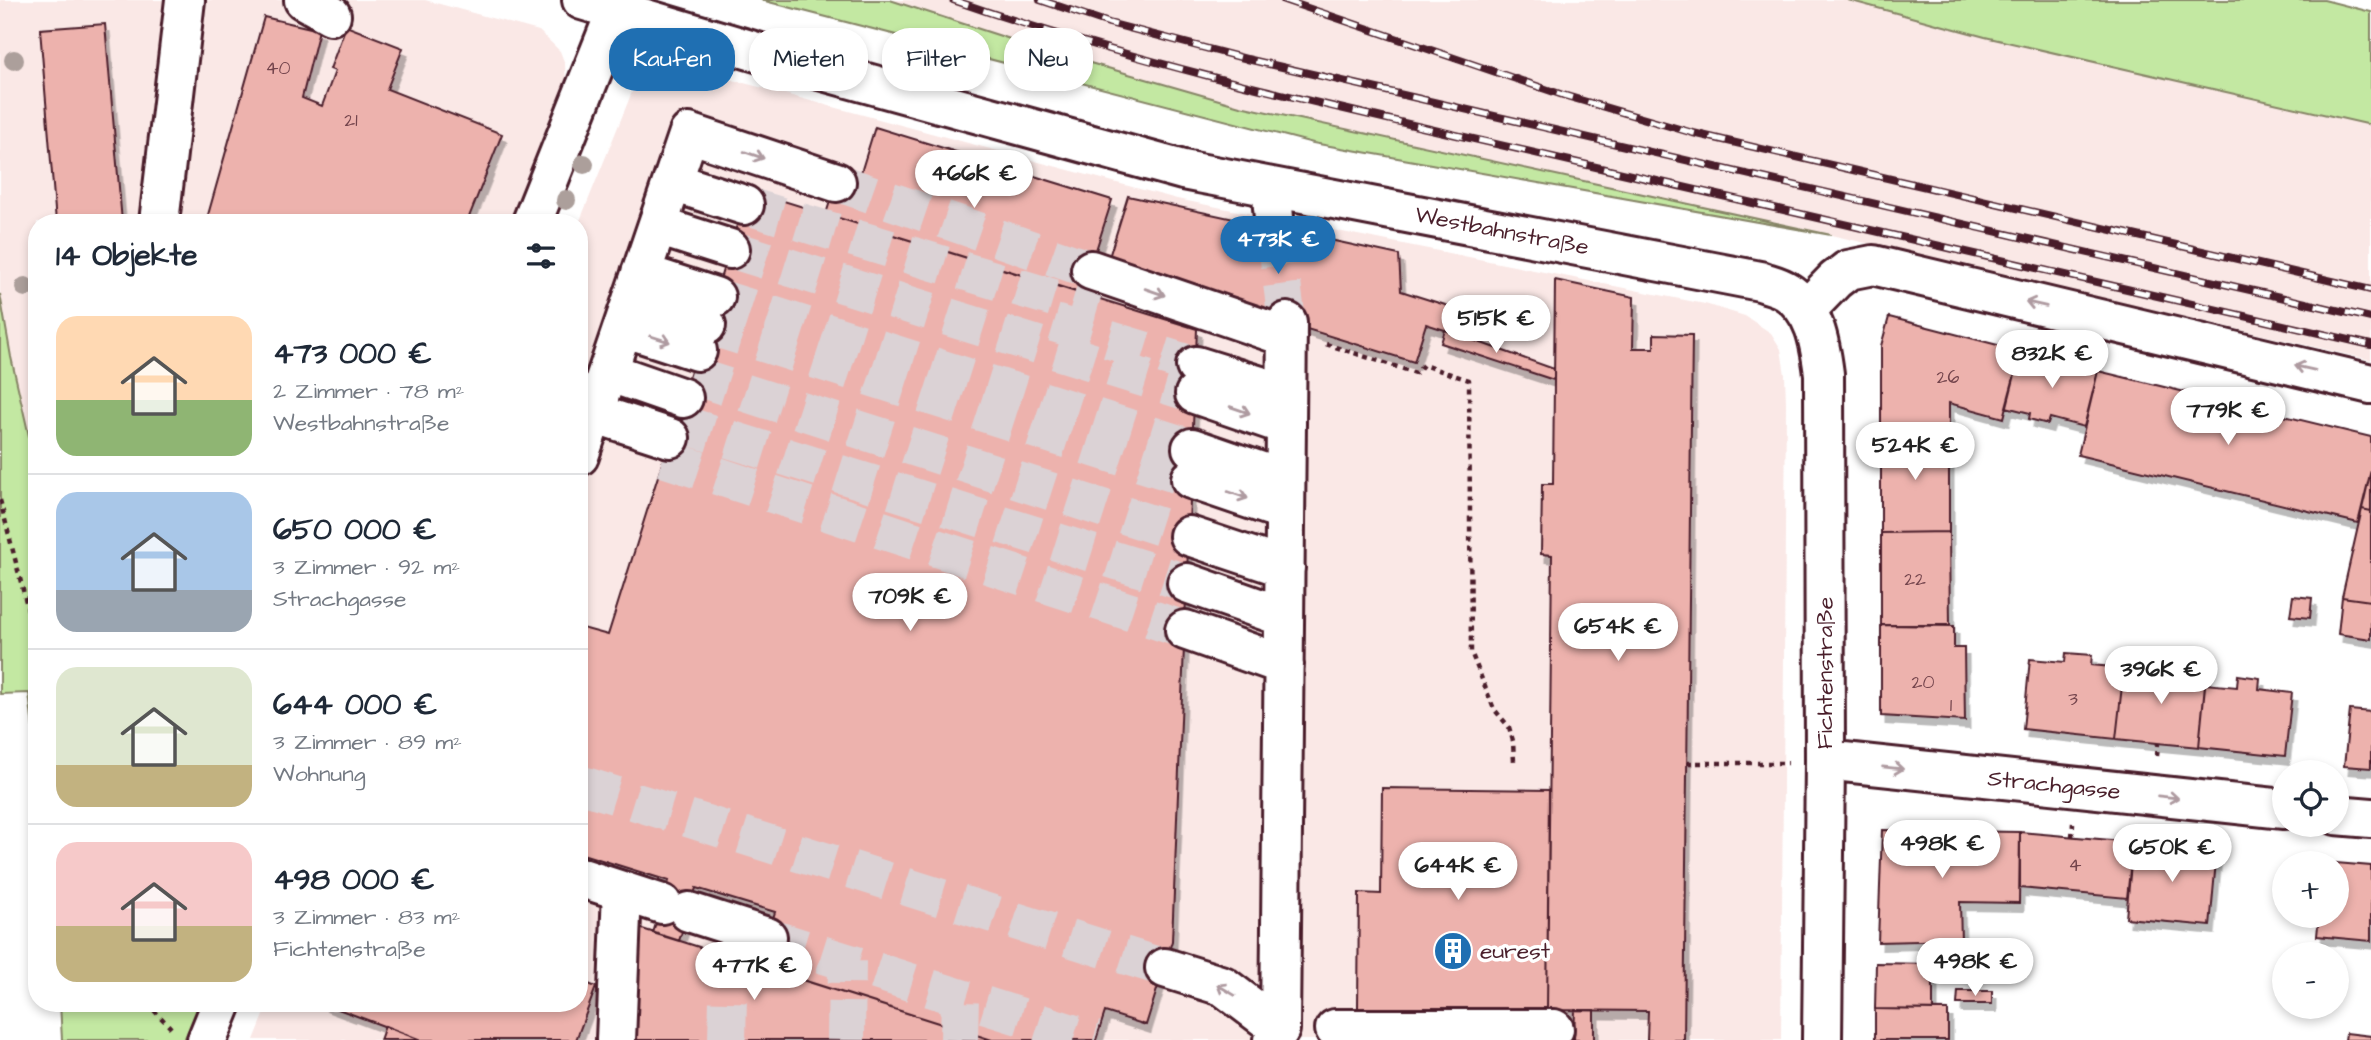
<!DOCTYPE html>
<html lang="de">
<meta charset="utf-8">
<style>
body{margin:0;font-family:"Architects Daughter",sans-serif;background:#f6f6f7;color:#1f2937;height:100vh;display:flex;flex-direction:column;font-size:26px;white-space:nowrap}
*{box-sizing:border-box;margin:0}
p{font-size:23px;color:#747a83}
.icon{flex:none;width:38px;height:38px;fill:none;stroke:currentColor;stroke-width:2;stroke-linecap:round;stroke-linejoin:round}
.map{position:relative;flex:1;overflow:hidden}
.details{position:absolute;left:28px;top:214px;width:560px;height:798px;display:flex;flex-direction:column;background:#fff;border-radius:28px;box-shadow:0 4px 10px #0003}
.details>*{flex:none}
.hud{position:absolute;left:609px;top:28px;width:665px;height:63px;display:flex;gap:14px}
.buttons{position:absolute;left:2272px;top:760px;display:grid;gap:14px}
.buttons a{display:grid;place-items:center;width:77px;height:77px;border-radius:50%;background:#fff;box-shadow:0 4px 10px #0003;font-size:35px}
.price{position:absolute;translate:-50% -60px;padding:0 16px;border-radius:24px;background:#fff;color:#222;font-size:23px;line-height:46px;filter:drop-shadow(0 2px 4px #0008)}
.price::after{content:'';position:absolute;left:50%;top:42px;width:21px;height:16px;margin-left:-10px;background:inherit;clip-path:polygon(0 0,100% 0,50% 100%)}
.price.current{background:#1f6fb2;color:#fff}
ul{padding:0;list-style:none}
li{display:flex;align-items:center;gap:21px;height:175px;padding:0 28px}
li+li{border-top:2px solid #e0e1e3}
li span{display:grid;place-items:center;flex:none;width:196px;height:140px;border-radius:21px;color:#555}
li>.icon{margin-inline-start:auto}
span .icon{width:84px;height:84px;fill:#fffc;stroke-width:1}
li b{font-size:30px}
h2{display:flex;justify-content:space-between;align-items:center;height:84px;padding:0 28px;font-size:30px}
.pill{padding:0 24px;border-radius:28px;background:#fff;box-shadow:0 4px 10px #0003;font-size:24px;line-height:63px}
.pill.current{background:#1f6fb2;color:#fff}
.map>svg:first-child{display:block}
.built{fill:#fae8e6}
.green{fill:#c3e8a2;stroke:#868466;stroke-width:2}
.building{fill:#edb2ad;stroke:#4a1f2b;stroke-width:2;filter:url(#shadow)}
.lines{fill:none;stroke-linecap:round;stroke-linejoin:round}
.minor-tunnel{stroke:#dbd2d5;stroke-width:38;stroke-dasharray:38 19;stroke-linecap:butt}
.minor-casing{stroke:#4a1f2b;stroke-width:44}
.path{stroke:#4a1f2b;stroke-width:4.5;stroke-dasharray:5 5;stroke-linecap:butt}
.minor{stroke:#fff;stroke-width:38}
.rail-casing{stroke:#4a1f2b;stroke-width:8}
.rail{stroke:#fff;stroke-width:5;stroke-dasharray:16;stroke-linecap:butt}
.tree{fill:#ac9f9b}
.oneway{stroke:#ae9aa0}
.labels{text-anchor:middle;dominant-baseline:central;stroke-width:7;stroke-linejoin:round;paint-order:stroke}
.number-label{font-size:19px;fill:#73444c}
.street-label{font-size:23px;fill:#4a1f2b;stroke:#fff}
.poi-label{font-size:23px;fill:#4a1f2b;stroke:#fff;text-anchor:start}
</style>
<div class="map">
<svg width="2371" height="1040" viewBox="0 0 2371 1040">
<defs>
<filter id="shadow"><feDropShadow dx="4.5" dy="8" stdDeviation="0" flood-color="#0004"/></filter>
</defs>
<rect width="100%" height="100%" fill="#fff"/>
<filter id="ink" filterUnits="userSpaceOnUse"><feTurbulence type="fractalNoise" baseFrequency=".0143" numOctaves="2"/><feDisplacementMap in="SourceGraphic" scale="14" xChannelSelector="R" yChannelSelector="G"/><feConvolveMatrix kernelMatrix="1 2 1 2 8 2 1 2 1" color-interpolation-filters="sRGB"/></filter>
<g filter="url(#ink)">
<path class="built" d="M 0,0 L 425,0 L 539,31 L 560,51 L 565,64 L 566,85 L 511,222 L 37,222 L 37,471 L 11,357 L 0,294 Z
M 890,0 L 1848,0 L 1985,37 L 2371,125 L 2371,360 L 1831,235 L 1240,106 L 1038,48 Z
M 673,64 L 1177,199 L 1705,304 L 1745,316 L 1771,333 L 1781,349 L 1785,375 L 1786,403 L 1781,1040 L 254,1040 L 269,1003 L 579,1003 L 579,223 L 632,92 L 640,78 L 656,68 Z"/>
<path class="green" d="M 761,0 L 890,0 L 1038,48 L 1240,106 L 1831,235 L 1313,143 Z
M 1848,0 L 2324,0 L 2371,12 L 2371,125 L 1985,37 Z
M 0,294 L 11,357 L 37,471 L 37,764 L 29,693 L 0,694 Z
M 60,1003 L 201,1003 L 184,1040 L 62,1040 Z"/>
<path class="building" d="M 264,17 L 319,30 L 302,98 L 322,106 L 335,71 L 330,69 L 346,26 L 403,48 L 387,89 L 502,134 L 467,222 L 206,222 Z
M 105,24 L 122,222 L 56,222 L 40,29 Z
M 875,127 L 1112,200 L 1082,294 L 826,214 L 839,173 L 859,179 Z
M 748,190 L 1197,329 L 1172,941 L 1146,1025 L 1105,1012 L 1096,1040 L 992,1040 L 758,966 L 775,912 L 696,888 L 679,941 L 653,933 L 669,881 L 579,853 L 579,627 L 608,635 Z
M 1128,196 L 1399,255 L 1401,291 L 1461,310 L 1454,333 L 1426,324 L 1414,362 L 1106,267 Z
M 1555,280 L 1634,297 L 1633,348 L 1654,348 L 1654,334 L 1692,335 L 1684,1040 L 1647,1040 L 1648,1011 L 1547,1010 L 1552,555 L 1541,554 L 1542,484 L 1553,484 Z
M 1889,317 L 2021,351 L 2004,418 L 1949,403 L 1949,432 L 1881,433 L 1881,346 Z
M 1445,330 L 1554,369 L 1554,380 L 1441,343 Z
M 2021,351 L 2098,371 L 2084,427 L 2050,418 L 2048,424 L 2029,419 L 2030,413 L 2006,407 Z
M 2098,371 L 2371,437 L 2371,470 L 2358,523 L 2078,455 Z
M 1949,432 L 1949,532 L 1881,533 L 1881,433 Z
M 2371,470 L 2371,511 L 2362,509 Z
M 2362,509 L 2371,511 L 2371,601 L 2342,597 Z
M 1949,532 L 1950,625 L 1881,625 L 1881,533 Z
M 2293,596 L 2312,598 L 2310,618 L 2290,616 Z
M 2342,597 L 2371,601 L 2371,639 L 2338,634 Z
M 1881,625 L 1954,626 L 1954,648 L 1964,648 L 1965,721 L 1881,716 Z
M 2066,653 L 2092,655 L 2091,665 L 2124,668 L 2116,739 L 2023,729 L 2030,659 L 2065,662 Z
M 2152,664 L 2181,666 L 2181,674 L 2206,676 L 2199,747 L 2116,739 L 2124,668 L 2151,671 Z
M 2238,675 L 2260,678 L 2259,689 L 2292,693 L 2285,756 L 2199,747 L 2205,684 L 2237,687 Z
M 2350,710 L 2371,712 L 2371,768 L 2344,766 Z
M 1382,788 L 1549,790 L 1547,1010 L 1358,1008 L 1359,893 L 1381,894 Z
M 1882,830 L 2020,832 L 2019,903 L 1960,902 L 1961,940 L 1878,942 Z
M 2020,832 L 2133,842 L 2127,898 L 2020,888 Z
M 2133,842 L 2217,850 L 2210,926 L 2126,918 Z
M 2336,863 L 2371,866 L 2371,941 L 2317,936 L 2319,915 L 2336,915 Z
M 636,927 L 992,1040 L 633,1040 Z
M 1876,963 L 1933,964 L 1933,1010 L 1875,1009 Z
M 579,980 L 596,987 L 576,1040 L 421,1040 L 322,1003 L 579,1003 Z
M 1958,991 L 1992,991 L 1992,1004 L 1957,1004 Z
M 1875,1009 L 1948,1010 L 1948,1040 L 1875,1040 Z
M 1575,1010 L 1594,1010 L 1594,1040 L 1574,1040 Z
M 385,1026 L 421,1040 L 380,1040 Z
M 2346,1033 L 2371,1036 L 2371,1040 L 2345,1040 Z"/>
<g class="lines">
<path class="minor-tunnel" d="M 836,182 L 1091,270
M 744,205 L 1097,311
M 1275,228 L 1287,322
M 730,249 L 1195,394
M 715,297 L 1192,448
M 1054,323 L 1196,366
M 706,325 L 1191,479
M 690,375 L 1189,536
M 675,422 L 1187,583
M 663,458 L 1185,630
M 579,784 L 1165,968
M 767,937 L 1095,1040
M 727,1040 L 729,957
M 846,1040 L 847,961
M 959,1040 L 960,996"/>
<defs>
<path id="minor" d="M 304,0 L 331,15
M 582,0 L 794,63 L 1183,170 L 1760,281 C 1768,284 1779,286 1786,291 C 1815,309 1820,343 1824,374 L 1825,760 L 1822,1040
M 673,182 L 744,205
M 1271,187 L 1275,228
M 159,222 L 185,0
M 532,222 L 617,9
M 658,226 L 730,249
M 1091,270 L 1287,337
M 641,273 L 715,297
M 632,300 L 706,325
M 1806,310 L 1835,280 L 1848,270 L 1873,265 L 2371,384
M 623,327 L 697,351
M 1196,366 L 1286,394
M 608,372 L 683,398
M 1195,394 L 1285,425
M 593,413 L 670,438
M 1192,448 L 1285,480
M 579,456 L 689,133 L 836,182
M 1191,479 L 1285,511
M 1189,536 L 1285,568
M 1187,583 L 1284,617
M 1185,630 L 1284,665
M 1825,760 L 2284,809
M 2336,815 L 2371,818
M 579,877 L 662,904
M 689,912 L 767,937
M 1165,968 L 1223,986 L 1280,1029
M 1335,1029 L 1554,1029
M 207,1040 L 222,1003
M 616,1040 L 622,891
M 1273,1040 L 1280,1029 L 1287,322"/>
</defs>
<use href="#minor" class="minor-casing"/>
<path class="path" d="M 1326,344 L 1416,373 L 1423,365 L 1469,380 L 1471,652 L 1494,709 L 1509,727 L 1513,741 L 1514,762
M 0,500 L 37,645
M 2157,756 L 2158,743
M 1687,763 L 1788,763
M 2072,837 L 2073,823
M 147,1003 L 171,1028"/>
<use href="#minor" class="minor"/>
<defs>
<path id="rail" d="M 953,0 C 1154,70 1363,113 1570,161 C 1837,222 2104,284 2371,345
M 1040,0 L 1109,23 L 1247,59 L 2371,318
M 1284,0 L 1563,95 L 1693,133 L 2371,290"/>
</defs>
<use href="#rail" class="rail-casing"/>
<use href="#rail" class="rail"/>
</g>
<g class="tree">
<circle cx="14" cy="60" r="10"/>
<circle cx="584" cy="164" r="10"/>
<circle cx="566" cy="200" r="10"/>
<circle cx="25" cy="287" r="10"/>
</g>
<defs><path id="oneway-shaft" d="M-6 0H5M1.5-3L5.5 0L1.5 3" fill="none" stroke-width="1.6" stroke-linecap="round" stroke-linejoin="round" transform="scale(1.75)"/></defs>
<g class="oneway">
<use href="#oneway-shaft" transform="translate(754 155) rotate(19)"/>
<use href="#oneway-shaft" transform="translate(1155 292) rotate(19)"/>
<use href="#oneway-shaft" transform="translate(2036 304) rotate(-167)"/>
<use href="#oneway-shaft" transform="translate(660 339) rotate(18)"/>
<use href="#oneway-shaft" transform="translate(2305 368) rotate(-167)"/>
<use href="#oneway-shaft" transform="translate(1240 410) rotate(19)"/>
<use href="#oneway-shaft" transform="translate(1238 495) rotate(19)"/>
<use href="#oneway-shaft" transform="translate(1893 768) rotate(6)"/>
<use href="#oneway-shaft" transform="translate(2168 797) rotate(6)"/>
<use href="#oneway-shaft" transform="translate(1226 990) rotate(-149)"/>
</g>
</g>
<defs>
<symbol id="building-disc" viewBox="-11 -11 22 22"><circle r="9.5" fill="#1f6fb2" stroke="#fff"/><path d="M-4-6H4V6H1V3H-1V6H-4ZM-2.5-4.3h1.7v1.8h-1.7ZM.8-4.3h1.7v1.8H.8ZM-2.5-1h1.7V.8h-1.7ZM.8-1h1.7V.8H.8Z" fill="#fff"/></symbol>
</defs>
<g fill-rule="evenodd">
<use href="#building-disc" x="1431" y="929" width="44" height="44"/>
</g>
<g class="labels">
<g class="number-label">
<text x="278" y="68">40</text>
<text x="351" y="120">21</text>
<text x="1948" y="377">26</text>
<text x="1915" y="579">22</text>
<text x="1923" y="682">20</text>
<text x="2073" y="699">3</text>
<text x="1951" y="705">1</text>
<text x="2075" y="865">4</text>
</g>
<g class="street-label">
<text transform="translate(1502 231) rotate(11)">Westbahnstraße</text>
<text transform="translate(1825 673) rotate(-90)">Fichtenstraße</text>
<text transform="translate(2054 785) rotate(6)">Strachgasse</text>
</g>
<g class="poi-label">
<text x="1480" y="951">eurest</text>
</g>
</g>
</svg>
<div class="buttons">
<a><svg class="icon" aria-label="locate" viewBox="0 0 24 24"><circle cx="12" cy="12" r="6"/><path d="M12 2v4M12 18v4M2 12h4M18 12h4"/></svg></a>
<a>+</a>
<a>−</a>
</div>
<b class="price" style="left:974px;top:210px">466K €</b>
<b class="price current" style="left:1278px;top:276px">473K €</b>
<b class="price" style="left:1496px;top:355px">515K €</b>
<b class="price" style="left:2052px;top:390px">832K €</b>
<b class="price" style="left:2228px;top:447px">779K €</b>
<b class="price" style="left:1915px;top:482px">524K €</b>
<b class="price" style="left:910px;top:633px">709K €</b>
<b class="price" style="left:1618px;top:663px">654K €</b>
<b class="price" style="left:2161px;top:706px">396K €</b>
<b class="price" style="left:1942px;top:880px">498K €</b>
<b class="price" style="left:2172px;top:884px">650K €</b>
<b class="price" style="left:1458px;top:902px">644K €</b>
<b class="price" style="left:1975px;top:998px">498K €</b>
<b class="price" style="left:754px;top:1002px">477K €</b>
<div class="hud">
<a class="pill current">Kaufen</a>
<a class="pill">Mieten</a>
<a class="pill">Filter</a>
<a class="pill">Neu</a>
</div>
<section class="details">
<h2>14 Objekte<svg class="icon" aria-label="filters" viewBox="0 0 24 24"><path d="M4 7h16M4 17h16"/><circle cx="9" cy="7" r="2"/><circle cx="15" cy="17" r="2"/></svg></h2>
<ul>
<li><span style="background:linear-gradient(#ffd9b3 60%,#8fb573 0)"><svg class="icon" aria-label="home" viewBox="0 0 24 24"><path d="M3 11l9-7 9 7M6 9v11h12V9"/></svg></span><div><b>473 000 €</b><p>2 Zimmer · 78 m²</p><p>Westbahnstraße</p></div></li>
<li><span style="background:linear-gradient(#a9c7e8 70%,#9aa5b1 0)"><svg class="icon" aria-label="home" viewBox="0 0 24 24"><path d="M3 11l9-7 9 7M6 9v11h12V9"/></svg></span><div><b>650 000 €</b><p>3 Zimmer · 92 m²</p><p>Strachgasse</p></div></li>
<li><span style="background:linear-gradient(#dfe7d0 70%,#c2b280 0)"><svg class="icon" aria-label="home" viewBox="0 0 24 24"><path d="M3 11l9-7 9 7M6 9v11h12V9"/></svg></span><div><b>644 000 €</b><p>3 Zimmer · 89 m²</p><p>Wohnung</p></div></li>
<li><span style="background:linear-gradient(#f6c9c9 60%,#c2b280 0)"><svg class="icon" aria-label="home" viewBox="0 0 24 24"><path d="M3 11l9-7 9 7M6 9v11h12V9"/></svg></span><div><b>498 000 €</b><p>3 Zimmer · 83 m²</p><p>Fichtenstraße</p></div></li>
</ul>
</section>
</div>
